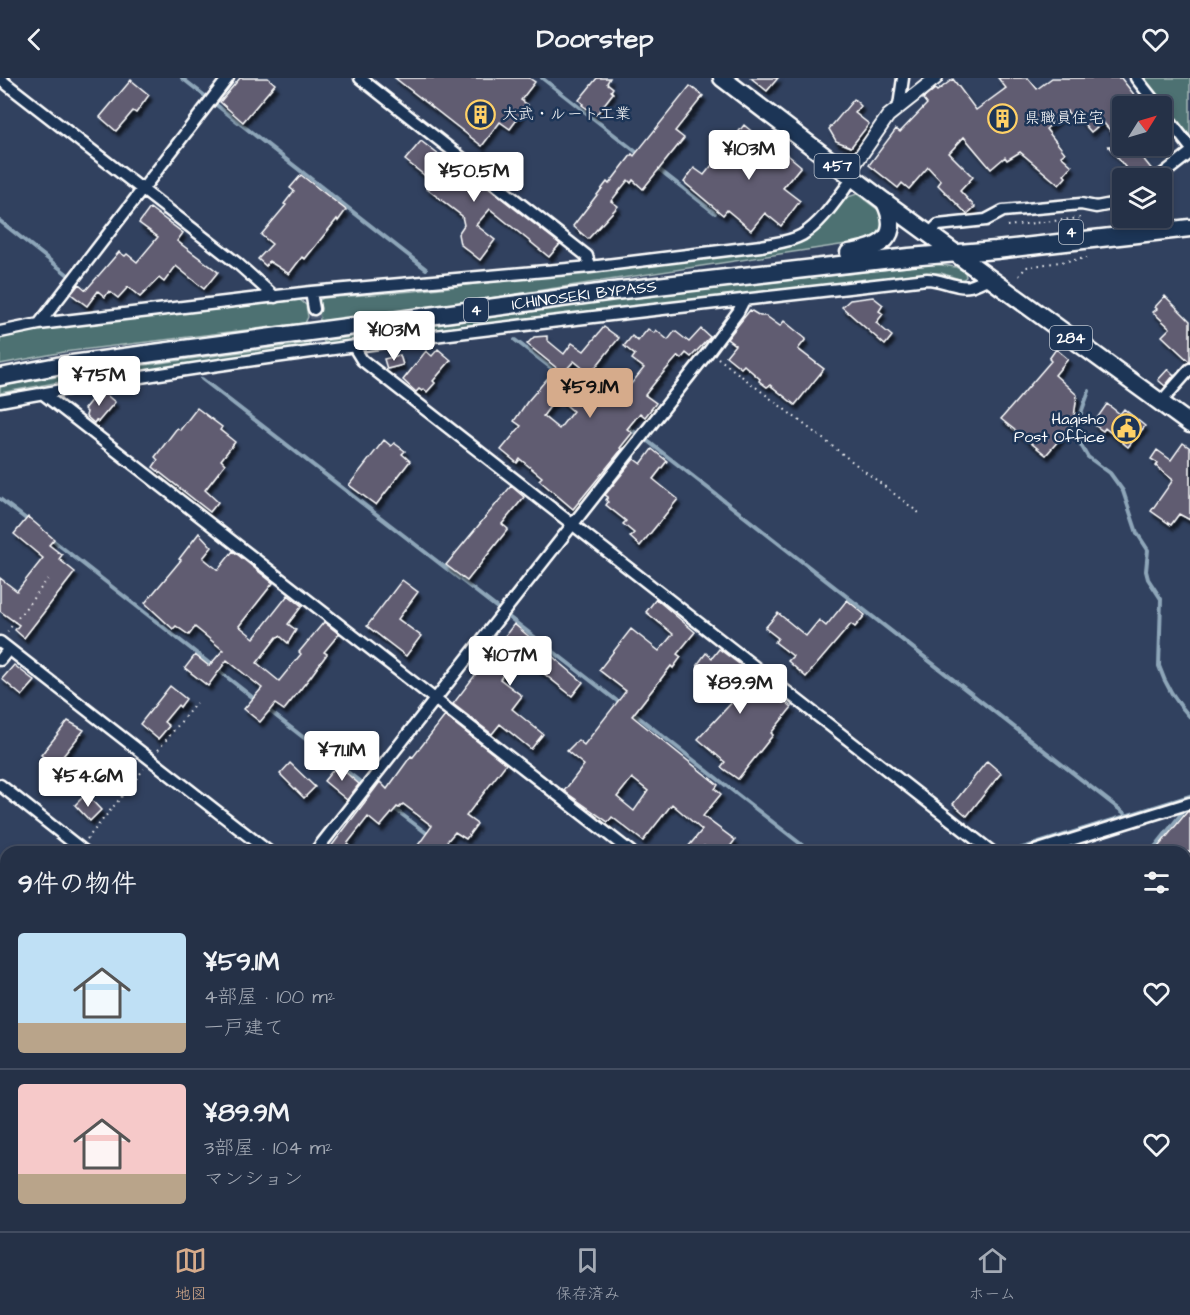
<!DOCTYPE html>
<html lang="ja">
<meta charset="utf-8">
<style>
body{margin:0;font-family:"Architects Daughter","Klee One",sans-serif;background:#2d394e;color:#f1f3f6;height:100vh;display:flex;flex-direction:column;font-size:22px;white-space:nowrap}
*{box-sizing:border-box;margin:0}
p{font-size:20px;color:#a3a9b4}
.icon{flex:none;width:33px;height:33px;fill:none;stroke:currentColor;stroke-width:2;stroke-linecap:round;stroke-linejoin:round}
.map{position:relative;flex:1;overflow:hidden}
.panel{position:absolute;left:0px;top:768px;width:1191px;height:386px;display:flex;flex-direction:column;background:#253147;border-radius:18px 18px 0 0;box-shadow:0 3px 9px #0003,0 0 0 2px #424c60}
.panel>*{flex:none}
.needle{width:39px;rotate:53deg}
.buttons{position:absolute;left:1112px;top:18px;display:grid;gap:12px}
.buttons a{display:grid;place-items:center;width:60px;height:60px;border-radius:6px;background:#253147;box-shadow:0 3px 9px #0003,0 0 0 2px #424c60;font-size:30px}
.price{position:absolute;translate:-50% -51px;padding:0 14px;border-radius:6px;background:#fff;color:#222;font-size:20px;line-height:39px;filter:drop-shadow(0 2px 3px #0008)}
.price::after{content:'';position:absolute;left:50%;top:36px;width:18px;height:14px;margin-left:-9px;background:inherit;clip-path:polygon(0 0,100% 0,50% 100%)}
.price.on{background:#d6ab8b;color:#111}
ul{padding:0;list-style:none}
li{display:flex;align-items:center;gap:18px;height:150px;padding:0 18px}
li+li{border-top:2px solid #424c60}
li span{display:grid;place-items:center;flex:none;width:168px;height:120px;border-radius:6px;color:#555}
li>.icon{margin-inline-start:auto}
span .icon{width:72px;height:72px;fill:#fffc;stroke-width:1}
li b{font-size:26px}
h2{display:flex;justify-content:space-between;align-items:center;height:72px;padding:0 18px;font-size:26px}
header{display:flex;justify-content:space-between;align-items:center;height:78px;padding:0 18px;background:#253147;font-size:27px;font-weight:700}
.dock{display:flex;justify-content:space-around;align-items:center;height:84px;border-top:2px solid #424c60;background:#253147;font-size:16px;color:#a3a9b4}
.dock a{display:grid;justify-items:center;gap:3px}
.dock .on{color:#d6ab8b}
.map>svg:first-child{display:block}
.green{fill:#4e7172;stroke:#a6b8b8;stroke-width:1.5}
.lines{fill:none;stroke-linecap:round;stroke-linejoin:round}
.stream{stroke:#8ea6b9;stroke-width:4}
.building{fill:#615c71;stroke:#fff;stroke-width:1.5;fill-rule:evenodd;filter:url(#shadow)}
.minor-tunnel{stroke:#505e77;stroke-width:10;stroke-dasharray:10 5;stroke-linecap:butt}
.minor-casing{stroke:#fff;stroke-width:15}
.tertiary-casing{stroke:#fff;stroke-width:16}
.trunk-casing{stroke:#fff;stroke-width:21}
.path{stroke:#fff;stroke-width:2;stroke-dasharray:1.5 4.5;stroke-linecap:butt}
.minor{stroke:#1d3557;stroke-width:10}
.tertiary{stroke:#1d3557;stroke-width:12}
.trunk{stroke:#1d3557;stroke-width:16}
.labels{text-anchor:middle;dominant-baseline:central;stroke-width:5;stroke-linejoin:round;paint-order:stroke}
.shield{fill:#1d3557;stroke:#bbc2cd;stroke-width:1.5}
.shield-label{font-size:15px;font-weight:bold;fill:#fff}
.poi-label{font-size:16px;fill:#fff;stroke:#1d3557;text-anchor:start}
.street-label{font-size:16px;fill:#fff;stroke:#1d3557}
</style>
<header><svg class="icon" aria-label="back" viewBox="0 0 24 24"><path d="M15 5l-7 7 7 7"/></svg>Doorstep<svg class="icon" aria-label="heart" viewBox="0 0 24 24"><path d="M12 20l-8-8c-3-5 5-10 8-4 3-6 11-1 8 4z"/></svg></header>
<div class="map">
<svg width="1190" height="1153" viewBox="0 0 1190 1153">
<defs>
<filter id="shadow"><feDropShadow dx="3" dy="5" stdDeviation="1.5" flood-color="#0009"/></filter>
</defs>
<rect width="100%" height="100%" fill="#31415f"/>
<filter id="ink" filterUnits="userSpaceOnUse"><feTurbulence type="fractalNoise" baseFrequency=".0167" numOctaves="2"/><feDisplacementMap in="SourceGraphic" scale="12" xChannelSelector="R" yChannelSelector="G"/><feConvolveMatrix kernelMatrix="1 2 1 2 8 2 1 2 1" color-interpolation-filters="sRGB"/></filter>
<g filter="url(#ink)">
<path class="green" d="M 1142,0 L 1190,0 L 1190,63 Z
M 857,116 L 881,134 L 886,146 L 878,159 L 873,162 L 397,234 L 320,243 L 318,223 L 323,220 L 414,213 L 773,172 L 802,162 L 825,143 L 845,120 Z
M 934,186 L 956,189 L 965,194 L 966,199 L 962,202 L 941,195 L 930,195 L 455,249 L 327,268 L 323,263 L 614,222 Z
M 300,222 L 306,227 L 308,239 L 305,245 L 64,274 L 0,286 L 0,259 L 27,253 Z
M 310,265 L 308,271 L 71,302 L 0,315 L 0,308 L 62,298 Z"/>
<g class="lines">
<path class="stream" d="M 182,0 L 426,191
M 542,0 L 640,77
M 656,89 L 715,135
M 0,143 L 67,196
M 515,262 L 590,320
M 202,301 L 621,626
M 1089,313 L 1075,351 L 1077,360 L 1088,379 L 1110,395 L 1123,413 L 1137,455 L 1148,472 L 1146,493 L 1148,501 L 1161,521 L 1159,588 C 1165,606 1177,625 1190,639
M 624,347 L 645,361 L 1128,738
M 0,421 L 30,444
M 50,460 L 256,622
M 267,631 L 377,717
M 632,634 L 811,774
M 392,729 L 429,757
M 439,766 L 450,774
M 1009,774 L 1190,718
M 1151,774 L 1186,730
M 0,1053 L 6,1056
M 1185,1085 L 1190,1078
M 268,1148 L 275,1153
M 684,1148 L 688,1148
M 858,1153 L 862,1148
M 1133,1153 L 1137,1148"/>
</g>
<path class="building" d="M 240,0 L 268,0 L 275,6 L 243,44 L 220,24 Z
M 395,0 L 529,0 L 535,4 L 521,22 L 528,27 L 510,51 L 500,44 L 482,68 Z
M 597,0 L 610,0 L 607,5 L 613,10 L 611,13 L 613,15 L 596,37 L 582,27 L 583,26 L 579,22 Z
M 751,0 L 778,0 L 767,13 Z
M 998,0 L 1028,0 L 1037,11 L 1052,0 L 1121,0 L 1143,28 L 1122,28 L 1122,68 L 1133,68 L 1154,94 L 1151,99 L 1134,100 L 1108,68 L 1114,68 L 1119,63 L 1103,44 L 1091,54 L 1078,39 L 1074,42 L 1067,33 L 1046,51 L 1065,75 L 1061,78 L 1072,88 L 1064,97 L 1066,99 L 1059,107 L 1020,74 L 1007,82 L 1005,79 L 991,91 L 964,59 L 949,75 L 973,99 L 960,113 L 975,129 L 967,136 L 938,107 L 941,103 L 928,89 L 909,111 L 902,105 L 898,110 L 869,87 L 896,51 L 900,54 L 927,26 L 923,21 L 935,11 L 937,13 L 953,1 L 976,32 L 1006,10 Z
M 131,2 L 149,17 L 136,35 L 133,33 L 116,53 L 100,39 Z
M 690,8 L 703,18 L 675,53 L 684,60 L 643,111 L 633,102 L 631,105 L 628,102 L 611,123 L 618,128 L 588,161 L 573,148 L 607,104 L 609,106 L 632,76 L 634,78 Z
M 854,21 L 861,28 L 855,35 L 869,46 L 851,69 L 836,63 L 829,51 Z
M 744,47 L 774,72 L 777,68 L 801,88 L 783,110 L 800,123 L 781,148 L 765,135 L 751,152 L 727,132 L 723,137 L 684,104 L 694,90 L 704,97 Z
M 421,63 L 448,84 L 451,81 L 560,166 L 549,179 L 490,131 L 476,147 L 495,162 L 480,182 L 460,166 L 458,156 L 464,147 L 462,138 L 427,111 L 433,104 L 405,82 Z
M 301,97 L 346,132 L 338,143 L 337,141 L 305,181 L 302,179 L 289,196 L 269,183 L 266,188 L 258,181 L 272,166 L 261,157 L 286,127 L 284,126 L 294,113 L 290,110 Z
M 150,130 L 183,155 L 177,163 L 218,194 L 204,211 L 176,188 L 164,204 L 159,200 L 140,219 L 128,209 L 118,220 L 109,213 L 105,219 L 98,213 L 87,228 L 71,216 L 79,206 L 86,212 L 119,174 L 125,178 L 127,176 L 137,184 L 158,159 L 139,145 Z
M 1165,218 L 1190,243 L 1190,284 L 1162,258 L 1170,250 L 1153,234 L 1157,231 L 1155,229 Z
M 873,219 L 883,227 L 879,233 L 883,236 L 876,245 L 892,258 L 885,267 L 842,229 L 850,222 Z
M 750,232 L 760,238 L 766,238 L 780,248 L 784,243 L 806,261 L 798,271 L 824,291 L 795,327 L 770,307 L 767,309 L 759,303 L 760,301 L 744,287 L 741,290 L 726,278 L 735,267 L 727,261 Z
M 604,249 L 619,260 L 590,296 L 574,283 L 563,295 L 527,266 L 534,259 L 547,258 L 547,262 L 564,276 L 572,265 L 584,273 Z
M 648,251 L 654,255 L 656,252 L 668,262 L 675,253 L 689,264 L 701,251 L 710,259 L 691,279 L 686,275 L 681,281 L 678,278 L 656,303 L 645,317 L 656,325 L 645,339 L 640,335 L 627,351 L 632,355 L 620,370 L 622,371 L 573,431 L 539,402 L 542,399 L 520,381 L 517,385 L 501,372 L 521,348 L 514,343 L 527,324 L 553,294 L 586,318 L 603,299 L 623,316 L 644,290 L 632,281 L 635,277 L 624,268 L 632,258 L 638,263 ZM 557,319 L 573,333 L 559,351 L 543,338 Z
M 438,271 L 451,282 L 433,303 L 435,305 L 427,314 L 424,311 L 422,313 L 419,311 L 416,314 L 403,302 L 426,273 L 432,278 Z
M 1056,271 L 1068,281 L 1055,297 L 1077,317 L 1073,346 L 1046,377 L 1001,341 L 1051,283 L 1049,281 Z
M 400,277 L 403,287 L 387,291 L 384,281 Z
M 1168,291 L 1174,297 L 1165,308 L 1158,302 Z
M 104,315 L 115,324 L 98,344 L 96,342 L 94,345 L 86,338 L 87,334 L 84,331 L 96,316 L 101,320 Z
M 1107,326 L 1120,336 L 1124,331 L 1145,348 L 1128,369 L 1105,350 L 1103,353 L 1093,346 Z
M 197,330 L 222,349 L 220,352 L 235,364 L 221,382 L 225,386 L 205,412 L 218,424 L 210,434 L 153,389 L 158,382 L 155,379 L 177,350 L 180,352 Z
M 384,362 L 391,368 L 394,365 L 405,373 L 402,376 L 410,383 L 376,427 L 349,407 Z
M 1183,365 L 1190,370 L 1190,442 L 1179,436 L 1171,447 L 1151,433 L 1173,402 L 1156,388 L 1158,385 L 1151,381 L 1157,372 L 1171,382 Z
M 652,371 L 667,383 L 653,401 L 678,421 L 640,468 L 630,459 L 634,455 L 623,446 L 626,443 L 606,427 L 608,424 L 606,422 L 608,419 L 605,417 L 634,381 L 641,386 Z
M 511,408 L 524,419 L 502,446 L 508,451 L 467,503 L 446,487 Z
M 28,439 L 54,461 L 49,467 L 62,477 L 59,481 L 75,494 L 24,560 L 15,552 L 19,547 L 0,533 L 0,500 L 17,513 L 43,480 L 14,456 Z
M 199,455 L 212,469 L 203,480 L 218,492 L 233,473 L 273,505 L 239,548 L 254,560 L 288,517 L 302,528 L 288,546 L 296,552 L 288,565 L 280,558 L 277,559 L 257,585 L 279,603 L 301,576 L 299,574 L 324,544 L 339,556 L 324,574 L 327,576 L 311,598 L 284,632 L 275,626 L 260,644 L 244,631 L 262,610 L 227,582 L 208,608 L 185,590 L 195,577 L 209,588 L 223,572 L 195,549 L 189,557 L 176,548 L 173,551 L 145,525 L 181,482 L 179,481 Z
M 402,502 L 418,514 L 398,541 L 421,558 L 406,578 L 367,548 Z
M 656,521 L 695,554 L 677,576 L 681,579 L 673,590 L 671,588 L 632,638 L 718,707 L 715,711 L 721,716 L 703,738 L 735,762 L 726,774 L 712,774 L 704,768 L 700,774 L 693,774 L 688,769 L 702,752 L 672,726 L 643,763 L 612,739 L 608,744 L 564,713 L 584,687 L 567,673 L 578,662 L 584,667 L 626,613 L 599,592 L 631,551 L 659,573 L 673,556 L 646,534 ZM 632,700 L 648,713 L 634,733 L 617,719 Z
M 847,522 L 865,537 L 855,549 L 851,546 L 806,599 L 788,583 L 793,578 L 775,564 L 778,560 L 765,550 L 778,535 L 806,558 L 819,542 L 826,548 Z
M 514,546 L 583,604 L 572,618 L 518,575 L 500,601 L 522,618 L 512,631 L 543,656 L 531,671 L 500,646 L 492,656 L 453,626 Z
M 719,571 L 750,594 L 746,599 L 769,619 L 772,616 L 783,625 L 784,623 L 792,629 L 771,655 L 773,657 L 738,701 L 721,689 L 725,684 L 698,661 L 735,621 L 717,605 L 718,603 L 697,587 L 706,575 L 712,580 Z
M 14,587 L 35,603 L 22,618 L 2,601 Z
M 170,608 L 186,621 L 180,629 L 178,627 L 164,644 L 169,648 L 158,661 L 140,646 Z
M 445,638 L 506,686 L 466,738 L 477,746 L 466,761 L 455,754 L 438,774 L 413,774 L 432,748 L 403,726 L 399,730 L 397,729 L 380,749 L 368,739 L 347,766 L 356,774 L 327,774 L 380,704 L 387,711 L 411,678 L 413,679 Z
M 68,643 L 84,652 L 55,688 L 41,677 Z
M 987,683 L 1001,695 L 967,738 L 953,726 Z
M 290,685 L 315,709 L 304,720 L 280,696 Z
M 337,687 L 359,706 L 347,722 L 324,703 Z
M 86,716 L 101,732 L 90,743 L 75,727 Z
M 1190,733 L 1190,774 L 1154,774 L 1187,734 Z"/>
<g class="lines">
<path class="minor-tunnel" d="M 314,231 L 318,266"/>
<defs>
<path id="minor" d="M 360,0 L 587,178 L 590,189
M 1136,0 L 1158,28
M 0,1 L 238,186 L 275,219
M 899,28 L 903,0
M 1161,32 L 1190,69
M 1158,100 L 1190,75
M 929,156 L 938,147 L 986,142 L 1003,133 L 1081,126 L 1096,129 L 1122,124
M 311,214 L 314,231
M 39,246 L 228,0
M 0,254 L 39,246 L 311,214 L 590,189 L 761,168 C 775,165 790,164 802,157 C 823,144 838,119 853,100
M 354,269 L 362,282 L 992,774
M 42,315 L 631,774
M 0,323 C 306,267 618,237 927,201 C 941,201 957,211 970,208 C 977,206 983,203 989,200
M 1160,325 L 1190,291
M 0,564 L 269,774
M 0,582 L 9,571
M 0,707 L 85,774
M 315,774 L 709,273 L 738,234 L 744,222
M 1032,774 L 1190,725
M 1185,912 L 1190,905
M 1185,925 L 1190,928
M 623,1148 L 653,1153
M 543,1153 L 549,1148
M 703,1153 L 713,1148"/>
<path id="tertiary" d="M 848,96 L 888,38 L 936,0
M 0,1037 L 6,1039
M 325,1148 L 338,1153"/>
<g id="trunk">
<path d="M 722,0 L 885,124 L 1190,346"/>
<path d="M 849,175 C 881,170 902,160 885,124"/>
<path id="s1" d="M 0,299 L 57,288 L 614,213 L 909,179 L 996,172 L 1190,150"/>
</g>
</defs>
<use href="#minor" class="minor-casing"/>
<use href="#tertiary" class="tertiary-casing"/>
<use href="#trunk" class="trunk-casing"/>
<path class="path" d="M 1007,148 L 1081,140
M 1019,198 L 1026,189 L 1087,180
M 718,280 L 919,435
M 7,554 L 48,501
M 158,672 L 196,625
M 87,761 L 144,691
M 78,1153 L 82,1148
M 991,1153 L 996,1148"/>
<use href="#minor" class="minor"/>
<use href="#tertiary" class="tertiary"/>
<use href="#trunk" class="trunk"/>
</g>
</g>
<defs>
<symbol id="building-ring" viewBox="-11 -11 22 22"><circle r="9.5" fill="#1d3557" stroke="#ffd166" stroke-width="1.5"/><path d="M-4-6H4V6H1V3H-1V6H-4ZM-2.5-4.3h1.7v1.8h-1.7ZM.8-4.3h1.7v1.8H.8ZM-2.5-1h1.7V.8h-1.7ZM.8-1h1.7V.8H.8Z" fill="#ffd166"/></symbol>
<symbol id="civic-ring" viewBox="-11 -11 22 22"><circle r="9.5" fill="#1d3557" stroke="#ffd166" stroke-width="1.5"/><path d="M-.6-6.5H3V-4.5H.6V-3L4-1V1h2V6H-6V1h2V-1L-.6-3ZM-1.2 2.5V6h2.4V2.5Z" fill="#ffd166"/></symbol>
</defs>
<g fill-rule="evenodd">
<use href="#building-ring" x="464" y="20" width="33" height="33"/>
<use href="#building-ring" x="986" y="24" width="33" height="33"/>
<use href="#civic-ring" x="1110" y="334" width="33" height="33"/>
</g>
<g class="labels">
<g class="shield">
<rect x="814.5" y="76" width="45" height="24" rx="4.5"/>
<rect x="1059" y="142" width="24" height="24" rx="4.5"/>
<rect x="464" y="220" width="24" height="24" rx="4.5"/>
<rect x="1050" y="248" width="42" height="24" rx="4.5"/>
</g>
<g class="shield-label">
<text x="837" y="88">457</text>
<text x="1071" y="154">4</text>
<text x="476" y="232">4</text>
<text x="1071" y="260">284</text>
</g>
<g class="poi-label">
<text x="502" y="36">大武・ルート工業</text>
<text x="1024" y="40">県職員住宅</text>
<text x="1105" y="341" text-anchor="end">Hagisho<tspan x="1105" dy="18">Post Office</tspan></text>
</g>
<g class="street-label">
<text stroke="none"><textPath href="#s1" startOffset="590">ICHINOSEKI BYPASS</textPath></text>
</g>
</g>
</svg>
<div class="buttons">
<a><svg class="needle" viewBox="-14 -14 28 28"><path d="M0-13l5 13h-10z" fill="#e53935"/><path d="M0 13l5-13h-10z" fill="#a3a9b4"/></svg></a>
<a><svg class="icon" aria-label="layers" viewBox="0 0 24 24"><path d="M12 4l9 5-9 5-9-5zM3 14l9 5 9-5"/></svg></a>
</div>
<b class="price" style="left:749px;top:103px">¥103M</b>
<b class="price" style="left:474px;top:125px">¥50.5M</b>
<b class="price" style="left:394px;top:284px">¥103M</b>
<b class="price" style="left:99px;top:329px">¥75M</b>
<b class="price on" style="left:590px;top:341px">¥59.1M</b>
<b class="price" style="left:510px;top:609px">¥107M</b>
<b class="price" style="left:740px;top:637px">¥89.9M</b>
<b class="price" style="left:342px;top:704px">¥71.1M</b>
<b class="price" style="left:88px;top:730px">¥54.6M</b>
<section class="panel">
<h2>9件の物件<svg class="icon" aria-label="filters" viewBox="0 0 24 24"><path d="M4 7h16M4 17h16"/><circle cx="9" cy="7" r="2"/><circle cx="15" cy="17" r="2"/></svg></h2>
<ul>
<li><span style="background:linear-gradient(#bfe0f5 75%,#b9a48a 0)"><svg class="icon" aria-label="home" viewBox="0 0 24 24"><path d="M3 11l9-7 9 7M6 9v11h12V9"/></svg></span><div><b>¥59.1M</b><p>4部屋 · 100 m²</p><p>一戸建て</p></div><svg class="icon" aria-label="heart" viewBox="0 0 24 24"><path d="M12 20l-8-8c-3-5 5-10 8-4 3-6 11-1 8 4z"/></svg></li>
<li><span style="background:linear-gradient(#f6c9c9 75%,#b9a48a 0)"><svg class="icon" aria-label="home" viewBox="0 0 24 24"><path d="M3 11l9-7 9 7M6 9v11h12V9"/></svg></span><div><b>¥89.9M</b><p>3部屋 · 104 m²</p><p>マンション</p></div><svg class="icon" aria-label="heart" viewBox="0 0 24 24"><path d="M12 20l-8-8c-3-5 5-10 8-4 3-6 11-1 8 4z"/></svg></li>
</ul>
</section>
</div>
<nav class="dock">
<a class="on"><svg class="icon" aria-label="map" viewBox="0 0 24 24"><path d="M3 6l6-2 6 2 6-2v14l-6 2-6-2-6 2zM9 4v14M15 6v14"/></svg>地図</a>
<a><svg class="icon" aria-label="saved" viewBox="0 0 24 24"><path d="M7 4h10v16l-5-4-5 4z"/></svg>保存済み</a>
<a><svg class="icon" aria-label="home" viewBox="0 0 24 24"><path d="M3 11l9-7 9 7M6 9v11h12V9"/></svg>ホーム</a>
</nav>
